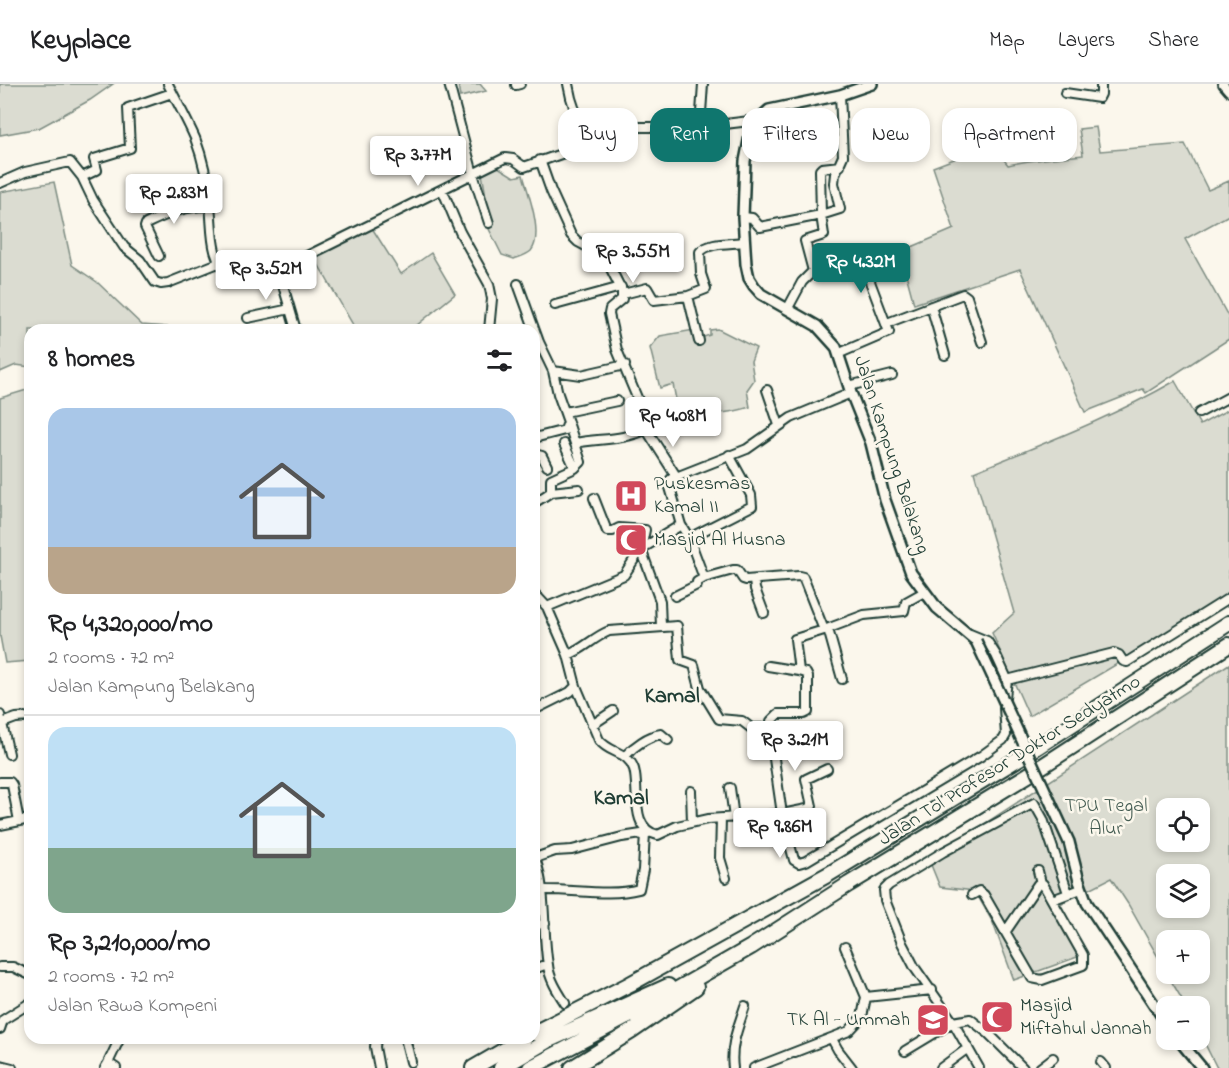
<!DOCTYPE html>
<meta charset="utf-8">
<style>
body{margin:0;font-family:"Indie Flower",sans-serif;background:#f2f2f2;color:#202124;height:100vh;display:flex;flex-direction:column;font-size:22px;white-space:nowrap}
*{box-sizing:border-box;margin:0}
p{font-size:20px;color:#757577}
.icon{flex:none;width:33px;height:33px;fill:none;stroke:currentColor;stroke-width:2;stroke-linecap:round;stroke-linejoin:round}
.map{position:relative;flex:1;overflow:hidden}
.drawer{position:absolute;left:24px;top:240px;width:516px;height:720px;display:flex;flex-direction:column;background:#fff;border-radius:18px;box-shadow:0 3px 9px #0003}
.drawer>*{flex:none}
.top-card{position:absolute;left:558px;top:24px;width:570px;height:54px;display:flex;gap:12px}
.tools{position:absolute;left:1156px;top:714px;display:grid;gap:12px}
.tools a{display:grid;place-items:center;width:54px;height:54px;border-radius:12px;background:#fff;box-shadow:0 3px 9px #0003;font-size:30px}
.price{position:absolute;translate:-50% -51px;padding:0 14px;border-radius:6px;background:#fff;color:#222;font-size:20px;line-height:39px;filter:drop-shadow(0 2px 3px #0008)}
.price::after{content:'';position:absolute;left:50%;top:36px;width:18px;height:14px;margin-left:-9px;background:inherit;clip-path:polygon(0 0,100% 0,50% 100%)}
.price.selected{background:#0f766e;color:#fff}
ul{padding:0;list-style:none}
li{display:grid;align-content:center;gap:12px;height:318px;padding:0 24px}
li+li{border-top:2px solid #e0e0e0}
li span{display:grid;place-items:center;height:186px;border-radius:18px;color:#555}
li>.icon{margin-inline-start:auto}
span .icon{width:108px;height:108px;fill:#fffc;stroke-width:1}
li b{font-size:26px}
h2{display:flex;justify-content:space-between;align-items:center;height:72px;padding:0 24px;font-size:26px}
.tag{padding:0 21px;border-radius:18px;background:#fff;box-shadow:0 3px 9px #0003;font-size:21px;line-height:54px}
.tag.selected{background:#0f766e;color:#fff}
header{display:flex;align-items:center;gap:36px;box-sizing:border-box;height:84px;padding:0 30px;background:#fff;border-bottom:2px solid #e0e0e0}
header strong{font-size:28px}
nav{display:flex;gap:33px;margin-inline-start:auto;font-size:21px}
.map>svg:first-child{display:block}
.green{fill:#dbdcd1;stroke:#7d8c82;stroke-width:1.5;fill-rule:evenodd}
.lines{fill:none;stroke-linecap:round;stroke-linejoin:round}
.minor-casing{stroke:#1f3d34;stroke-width:12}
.tertiary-casing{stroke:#1f3d34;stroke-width:14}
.motorway-casing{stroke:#1f3d34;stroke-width:18}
.minor{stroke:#fbf7ec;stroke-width:8}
.tertiary{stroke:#fbf7ec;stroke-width:9}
.motorway{stroke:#fbf7ec;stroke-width:14}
.tertiary-bridge-casing{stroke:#1f3d34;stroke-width:14;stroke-linecap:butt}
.tertiary-bridge{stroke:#fbf7ec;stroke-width:9}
.labels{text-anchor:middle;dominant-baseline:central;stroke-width:5;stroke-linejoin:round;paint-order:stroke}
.street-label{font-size:20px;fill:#1f3d34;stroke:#fbf7ec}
.poi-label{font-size:20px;fill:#1f3d34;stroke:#fbf7ec;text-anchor:start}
.park-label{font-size:20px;fill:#455d53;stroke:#fbf7ec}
.quarter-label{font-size:22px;font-weight:bold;fill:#1f3d34;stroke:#fbf7ec}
</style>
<header>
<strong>Keyplace</strong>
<nav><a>Map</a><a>Layers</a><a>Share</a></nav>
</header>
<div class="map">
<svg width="1229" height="984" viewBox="0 0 1229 984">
<rect width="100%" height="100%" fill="#fbf7ec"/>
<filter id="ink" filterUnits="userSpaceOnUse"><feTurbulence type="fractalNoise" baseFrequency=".0167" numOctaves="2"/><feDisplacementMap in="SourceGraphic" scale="12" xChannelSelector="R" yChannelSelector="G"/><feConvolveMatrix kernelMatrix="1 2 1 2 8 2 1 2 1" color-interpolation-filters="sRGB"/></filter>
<g filter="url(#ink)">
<path class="green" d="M 0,0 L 113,0 L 90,16 L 39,44 L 0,51 Z
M 458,0 L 480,0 L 486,7 L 460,13 Z
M 1096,43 L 1100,67 L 1185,60 L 1208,106 L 1229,97 L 1229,131 L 1185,155 L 1229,234 L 1229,255 L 1146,309 L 1143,305 L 1085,328 L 1020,185 L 914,220 L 900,168 L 954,145 L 933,83 L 999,58 L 1001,72 L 1008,81 C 1032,75 1058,74 1083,71 L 1079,45 Z
M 498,83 L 514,93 L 523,91 C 528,109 544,151 531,167 C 527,171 519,173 514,175 L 502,171 L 486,139 L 485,106 L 482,90 Z
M 54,98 L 72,181 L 97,198 L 142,241 L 206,246 L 30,246 L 30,283 L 16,281 L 0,288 L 0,108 Z
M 372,144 L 401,190 L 431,169 L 455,210 L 411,246 L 356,246 L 314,173 Z
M 718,245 L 756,264 L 751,277 L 754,296 L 747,306 L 750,323 C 731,329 703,333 684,324 L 673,329 L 670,320 L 676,316 L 673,300 L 660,304 L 650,264 L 660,252 L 694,246 L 697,255 L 710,251 L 710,246 Z
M 1175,297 L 1200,341 L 1229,325 L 1229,514 L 1029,632 L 992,549 L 1014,529 L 974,388 C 1042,360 1111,334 1175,297 Z
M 30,305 L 30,577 L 5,579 L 0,552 L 0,314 Z
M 1229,580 L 1229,984 L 1217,984 L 1200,950 L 1200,922 L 1186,922 L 1167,890 L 1200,890 L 1200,856 L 1167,856 L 1167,889 L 1128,820 L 1111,794 L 1060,820 L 1080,872 L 1014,896 L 993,839 L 975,807 L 940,803 L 929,776 ZM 1167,724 L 1200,724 L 1200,758 L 1167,758 ZM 1167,790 L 1200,790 L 1200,824 L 1167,824 Z"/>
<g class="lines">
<defs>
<path id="minor" d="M 168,0 C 177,18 187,36 195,54 C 203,75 208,100 210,122 C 213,144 209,177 231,191 C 243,198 293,177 307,172 L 505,74 L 513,75 L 524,83 L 638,43 L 700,43 L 758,36
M 449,0 L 473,90 L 489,139
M 568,0 L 571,14 L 586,60
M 1223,0 L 1229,7
M 516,1 L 520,0
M 1065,9 L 1099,14 L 1101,10 L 1101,0
M 700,43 L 703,0
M 540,76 L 551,107 L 571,151 L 578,158 L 595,167 L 607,177 L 622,207 L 622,215 L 610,225 L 609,230 L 617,266 L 638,316 L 648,348 L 676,392
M 82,93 L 97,86 L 94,75 L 130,64 L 128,24 L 172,9
M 0,99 L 25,88 L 70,78 L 82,93 L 93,116 L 124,163 L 140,176 L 155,198 L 161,200 L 168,199 L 221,178
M 442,105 L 460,148 L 489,200 L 492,215 L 489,246
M 743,133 L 752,134 L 760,143 L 821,131 L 840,125 L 834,99 L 835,90 L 843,72 L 840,11
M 159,172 L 145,143 L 146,140 C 167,130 186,121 210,122
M 278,184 L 296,246
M 518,200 L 539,258 L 553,287 L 558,310 L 568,338 L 565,346 L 534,354
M 623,210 L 647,204 L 654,216 L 688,212 L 699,257
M 688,212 L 706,205 L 701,190 L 700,168 C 709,158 730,160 744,158
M 555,221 L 621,203
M 931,222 L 945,271
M 788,224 L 802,198 L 813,187 L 805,157 L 824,151 L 821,131 L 820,86 L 822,84 L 840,82
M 248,234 L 290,225
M 887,239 L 963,210 L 967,213 L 982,258
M 840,269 L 889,248 L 860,171
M 553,287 L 581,291 L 625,281
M 849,302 L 892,291
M 767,306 L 779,341
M 851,309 L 791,334 L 747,365 L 671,395 L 669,400 L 681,441 L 641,465 L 624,491 L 547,523 L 568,571 L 576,602 L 599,656 C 610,670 628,667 634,685 C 640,706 629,745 658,751 L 677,742 L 708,735 L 782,730 L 794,776 L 799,779 L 806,777 L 981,672 L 1003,656 L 1006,651 L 1004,624 L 1007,595
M 565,328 L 617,317
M 1199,329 L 1229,313
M 575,359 C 602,354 622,357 647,345
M 564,360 L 575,384
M 534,370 L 542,372 L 547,382
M 551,408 L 579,405
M 594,414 L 607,447 L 613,447 L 619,444 L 645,446 L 641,465 L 660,517 L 661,543
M 534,419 L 551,408 L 551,395 L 575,384 L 581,378 L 569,341
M 681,441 L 689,454 L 704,494 L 733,486 L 737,486 L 743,495 L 746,496 L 799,492 L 803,493 L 824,546 L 864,531 L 904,527 L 906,518 L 924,508
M 689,454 L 752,422 L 751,411 L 729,371
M 754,496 L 755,505 L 764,529
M 534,509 L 547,523
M 675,512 L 697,501 L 697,498 L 704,494
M 828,545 L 842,595
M 970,550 L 987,557 L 996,571 L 1007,595 L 1011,595 L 1114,569 L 1119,571 L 1123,577 L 1127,578 L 1229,514
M 568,571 C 584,565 594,553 609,547 L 677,542 L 680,576 L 694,581 L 700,604 L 719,635 L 742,637 L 751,644 L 771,644
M 768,582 L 799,587 L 795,555 L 824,546
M 799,587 L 806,589 L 808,593 L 808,628 L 804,630 L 778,630 L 771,637 L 772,661 L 782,730 L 807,725 L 812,722 L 806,695 L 827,685
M 534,626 L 570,608 L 576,602
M 0,631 L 9,670
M 0,640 L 16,634 L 30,633
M 592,641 L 613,627
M 625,672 C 634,662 648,652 661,650 L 668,656
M 0,698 L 10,698 L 12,701 L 19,737
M 730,704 L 734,734
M 691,707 L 692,738
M 721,735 L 720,774 L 726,794
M 0,741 L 30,735
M 534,772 L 535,774 L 555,767 L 572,766 L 622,753 L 648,749
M 535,774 C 547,809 542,845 548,881 C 549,894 558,908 565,919
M 1038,787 L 1041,799
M 542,806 C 574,805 608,813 639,805 L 643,786 L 645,749
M 972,811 L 979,807 L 984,811 L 1032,894 L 1042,896 L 1083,881 L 1083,871 L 1052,816 L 1081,805
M 534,842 L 545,839
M 1006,847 L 1038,800 L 1043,800 L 1052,816
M 845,863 L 866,913
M 0,883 L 13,883 L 30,891
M 534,885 L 547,880
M 0,945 L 3,936 L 30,919
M 376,954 L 375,963 L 379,984
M 405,954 L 411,978
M 832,955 L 838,966 L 852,984
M 905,967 L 953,938 L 970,935 L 988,949 L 1023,984
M 1101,978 L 1106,984
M 108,979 L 120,954
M 0,981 L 12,984
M 105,984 L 108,979 L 116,984
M 733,984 C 730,961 738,944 745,922
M 754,984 L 849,947 L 862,933 L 866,913 L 932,906
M 941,984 L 968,964
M 979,984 L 953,938 L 915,884 L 902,859 L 885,816 L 884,806 L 889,801 L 943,768 L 1034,719 L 1043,735 L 1068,809
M 1040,984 L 1053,974"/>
<path id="tertiary" d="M 872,0 L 840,11 L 769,26 L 758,36 L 750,52 L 745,77 L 743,133 L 746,180 L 749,194 L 754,202 L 761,210 L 817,242 L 836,263 L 851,309 L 871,359 L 885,416 L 911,489 L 937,524 L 976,557
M 1079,797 L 1087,819 L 1167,940
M 1179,956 L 1202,984"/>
<path id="motorway" d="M 534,949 L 630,900 L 829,790 L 1026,670 L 1229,539
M 473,984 L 525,954
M 501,984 L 547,957 L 668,902
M 530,984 L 653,919 L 751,863 L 849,800 L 1033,688 L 1229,561
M 572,984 L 632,947 L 696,903"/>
</defs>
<use href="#minor" class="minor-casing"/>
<use href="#tertiary" class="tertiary-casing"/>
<use href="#motorway" class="motorway-casing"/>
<use href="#minor" class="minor"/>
<use href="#tertiary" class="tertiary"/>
<use href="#motorway" class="motorway"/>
<defs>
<path id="tertiary-bridge" d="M 976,557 L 1069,758 L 1079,797"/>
</defs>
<use href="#tertiary-bridge" class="tertiary-bridge-casing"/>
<use href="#tertiary-bridge" class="tertiary-bridge"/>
</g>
</g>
<defs>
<symbol id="hospital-square" viewBox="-11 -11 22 22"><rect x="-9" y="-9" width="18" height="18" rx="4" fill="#d1495b" stroke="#fbf7ec"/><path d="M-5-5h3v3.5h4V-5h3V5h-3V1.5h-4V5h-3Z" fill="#fff"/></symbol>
<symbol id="mosque-square" viewBox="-11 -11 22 22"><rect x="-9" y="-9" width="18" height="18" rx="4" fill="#d1495b" stroke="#fbf7ec"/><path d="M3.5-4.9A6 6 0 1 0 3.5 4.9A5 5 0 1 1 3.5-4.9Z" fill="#fff"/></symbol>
<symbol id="school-square" viewBox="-11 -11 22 22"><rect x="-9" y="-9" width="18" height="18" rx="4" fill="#d1495b" stroke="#fbf7ec"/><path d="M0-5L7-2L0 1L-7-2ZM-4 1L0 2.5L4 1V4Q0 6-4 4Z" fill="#fff"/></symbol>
</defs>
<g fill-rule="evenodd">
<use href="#hospital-square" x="612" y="393" width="38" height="38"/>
<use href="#mosque-square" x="612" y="437" width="38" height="38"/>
<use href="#mosque-square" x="978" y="914" width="38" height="38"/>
<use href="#school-square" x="914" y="917" width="38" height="38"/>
</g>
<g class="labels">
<g class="street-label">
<text transform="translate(891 371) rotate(72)">Jalan Kampung Belakang</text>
<text transform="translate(1010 677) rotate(-32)">Jalan Tol Profesor Doktor Sedyatmo</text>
</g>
<g class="poi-label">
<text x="654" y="400">Puskesmas<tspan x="654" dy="23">Kamal II</tspan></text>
<text x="654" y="456">Masjid Al Husna</text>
<text x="1020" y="922">Masjid<tspan x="1020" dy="23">Miftahul Jannah</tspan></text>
<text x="910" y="936" text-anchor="end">TK Al - Ummah</text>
</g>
<g class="park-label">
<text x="1106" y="722">TPU Tegal<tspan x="1106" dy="23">Alur</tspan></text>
</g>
<g class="quarter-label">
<text x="672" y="613">Kamal</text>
<text x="621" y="715">Kamal</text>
</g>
</g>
</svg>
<div class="tools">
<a><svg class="icon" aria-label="locate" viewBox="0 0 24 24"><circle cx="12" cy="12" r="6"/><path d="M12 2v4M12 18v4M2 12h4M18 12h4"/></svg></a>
<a><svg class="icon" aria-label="layers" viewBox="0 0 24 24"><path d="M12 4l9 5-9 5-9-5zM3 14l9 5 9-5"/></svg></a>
<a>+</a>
<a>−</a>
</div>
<b class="price" style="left:418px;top:103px">Rp 3.77M</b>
<b class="price" style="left:174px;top:141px">Rp 2.83M</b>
<b class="price" style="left:633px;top:200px">Rp 3.55M</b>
<b class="price selected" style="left:861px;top:210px">Rp 4.32M</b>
<b class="price" style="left:266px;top:217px">Rp 3.52M</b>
<b class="price" style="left:673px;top:364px">Rp 4.08M</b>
<b class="price" style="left:795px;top:688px">Rp 3.21M</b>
<b class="price" style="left:780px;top:775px">Rp 9.86M</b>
<div class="top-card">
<a class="tag">Buy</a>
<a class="tag selected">Rent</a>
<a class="tag">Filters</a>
<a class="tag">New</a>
<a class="tag">Apartment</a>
</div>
<section class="drawer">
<h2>8 homes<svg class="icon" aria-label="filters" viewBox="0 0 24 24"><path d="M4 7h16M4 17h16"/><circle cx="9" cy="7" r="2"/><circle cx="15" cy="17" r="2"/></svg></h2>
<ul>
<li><span style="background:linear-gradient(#a9c7e8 75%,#b9a48a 0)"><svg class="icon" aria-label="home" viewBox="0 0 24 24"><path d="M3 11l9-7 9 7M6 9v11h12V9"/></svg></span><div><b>Rp 4,320,000/mo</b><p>2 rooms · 72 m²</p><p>Jalan Kampung Belakang</p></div></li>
<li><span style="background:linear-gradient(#bfe0f5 65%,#7fa58c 0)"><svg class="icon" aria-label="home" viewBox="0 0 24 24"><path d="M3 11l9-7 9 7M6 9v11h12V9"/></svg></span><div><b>Rp 3,210,000/mo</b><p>2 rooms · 72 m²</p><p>Jalan Rawa Kompeni</p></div></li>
</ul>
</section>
</div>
